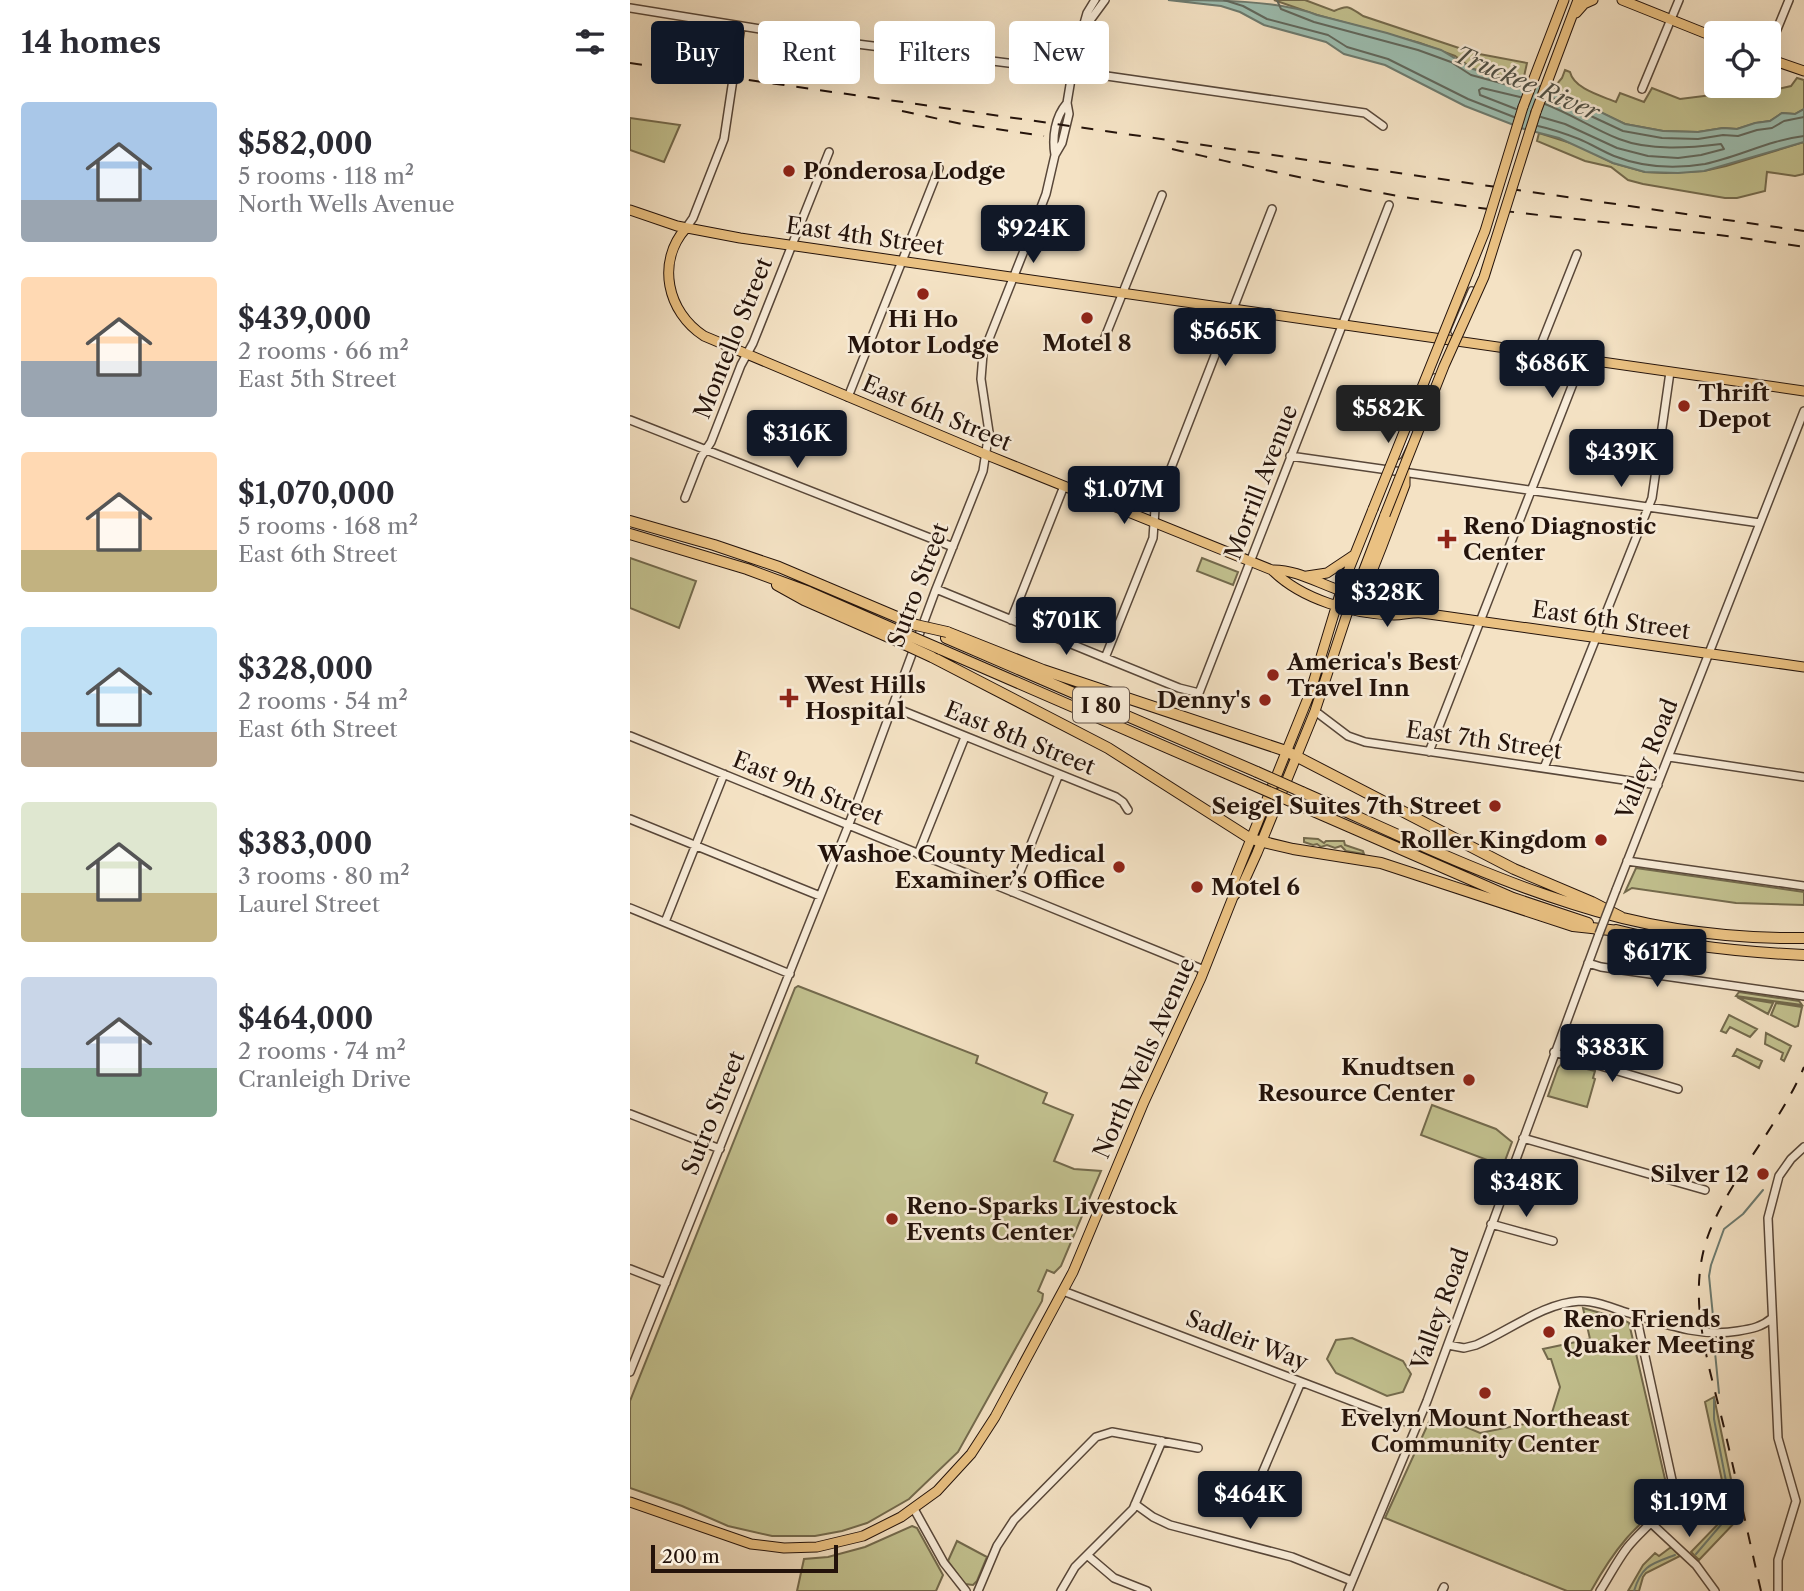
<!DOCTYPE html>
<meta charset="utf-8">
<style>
body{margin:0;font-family:"Libre Caslon Text",serif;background:#f2f2f3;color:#2b2b33;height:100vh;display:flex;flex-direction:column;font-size:26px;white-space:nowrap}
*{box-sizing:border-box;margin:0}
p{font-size:23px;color:#7c7c81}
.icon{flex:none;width:38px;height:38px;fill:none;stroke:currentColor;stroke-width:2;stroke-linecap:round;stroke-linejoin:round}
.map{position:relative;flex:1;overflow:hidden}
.drawer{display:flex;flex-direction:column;background:#fff;width:630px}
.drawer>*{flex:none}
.hud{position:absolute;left:21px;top:21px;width:665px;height:63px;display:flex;gap:14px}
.fabs{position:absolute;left:1074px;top:21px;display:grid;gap:14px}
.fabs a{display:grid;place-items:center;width:77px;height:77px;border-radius:7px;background:#fff;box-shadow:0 7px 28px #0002;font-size:35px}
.scale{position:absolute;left:21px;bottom:18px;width:187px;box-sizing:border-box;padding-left:7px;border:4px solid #24130b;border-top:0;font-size:19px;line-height:24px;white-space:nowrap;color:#24130b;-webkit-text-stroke:5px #f8ecd9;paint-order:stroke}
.price{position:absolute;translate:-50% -60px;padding:0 16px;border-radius:7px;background:#111827;color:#fff;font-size:23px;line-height:46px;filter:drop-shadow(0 2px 4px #0008)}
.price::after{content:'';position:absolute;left:50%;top:42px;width:21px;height:16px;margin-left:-10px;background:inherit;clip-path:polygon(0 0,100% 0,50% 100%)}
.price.on{background:#222;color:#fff}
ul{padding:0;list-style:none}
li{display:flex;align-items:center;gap:21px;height:175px;padding:0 21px}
li span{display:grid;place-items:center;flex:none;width:196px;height:140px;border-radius:7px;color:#555}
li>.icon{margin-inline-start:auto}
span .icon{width:84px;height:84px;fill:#fffc;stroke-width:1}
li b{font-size:30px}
h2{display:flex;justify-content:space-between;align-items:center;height:84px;padding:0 21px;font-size:30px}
.chip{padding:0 24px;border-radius:7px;background:#fff;box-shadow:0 7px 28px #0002;font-size:24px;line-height:63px}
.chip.on{background:#111827;color:#fff}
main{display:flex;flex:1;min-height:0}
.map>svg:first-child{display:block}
.green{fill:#c2c18f;stroke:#736a4d;stroke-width:2}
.water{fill:#9cbeb1;stroke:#6c7a6f;stroke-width:2}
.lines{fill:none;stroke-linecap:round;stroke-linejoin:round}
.shore{stroke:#60685e;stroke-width:2}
.stream{stroke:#6c7a6f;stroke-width:2}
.minor-casing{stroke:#584739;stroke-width:10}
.major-casing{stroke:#24130b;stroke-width:11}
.highway-casing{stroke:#24130b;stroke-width:12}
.minor{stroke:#f8ecd9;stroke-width:7}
.major{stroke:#eac182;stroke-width:9}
.highway{stroke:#eac182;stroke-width:10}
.rail{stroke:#24130b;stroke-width:2;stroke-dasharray:12 12;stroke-linecap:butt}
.minor-bridge-casing{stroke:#584739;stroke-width:10;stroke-linecap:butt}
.major-bridge-casing{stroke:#24130b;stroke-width:11;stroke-linecap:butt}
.highway-bridge-casing{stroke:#24130b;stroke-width:12;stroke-linecap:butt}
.minor-bridge{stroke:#f8ecd9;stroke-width:7}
.major-bridge{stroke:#eac182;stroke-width:9}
.highway-bridge{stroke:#eac182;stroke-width:10}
.poi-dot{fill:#8f2418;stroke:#f8ecd9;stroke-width:2.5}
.labels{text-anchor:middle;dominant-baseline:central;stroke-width:5;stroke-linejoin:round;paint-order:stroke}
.shield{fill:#f8ecd9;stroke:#645449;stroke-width:2}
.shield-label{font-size:21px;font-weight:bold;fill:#24130b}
.poi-label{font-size:23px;font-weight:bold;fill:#24130b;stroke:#f8ecd9;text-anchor:start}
.street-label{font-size:23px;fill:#24130b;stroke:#f8ecd9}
.water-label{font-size:24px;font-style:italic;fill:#4e4f45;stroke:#f8ecd9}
</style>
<main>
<section class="drawer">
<h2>14 homes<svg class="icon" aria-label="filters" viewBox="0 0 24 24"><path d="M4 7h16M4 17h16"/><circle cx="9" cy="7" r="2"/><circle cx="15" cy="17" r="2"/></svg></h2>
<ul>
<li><span style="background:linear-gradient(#a9c7e8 70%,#9aa5b1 0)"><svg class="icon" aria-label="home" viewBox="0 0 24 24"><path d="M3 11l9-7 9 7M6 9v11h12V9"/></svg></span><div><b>$582,000</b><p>5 rooms · 118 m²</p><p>North Wells Avenue</p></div></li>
<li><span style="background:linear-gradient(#ffd9b3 60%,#9aa5b1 0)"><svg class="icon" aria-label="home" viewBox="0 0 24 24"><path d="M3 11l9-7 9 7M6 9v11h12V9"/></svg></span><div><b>$439,000</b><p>2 rooms · 66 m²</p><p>East 5th Street</p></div></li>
<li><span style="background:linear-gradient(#ffd9b3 70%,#c2b280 0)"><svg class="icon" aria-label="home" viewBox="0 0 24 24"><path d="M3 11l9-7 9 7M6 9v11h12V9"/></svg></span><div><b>$1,070,000</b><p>5 rooms · 168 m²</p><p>East 6th Street</p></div></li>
<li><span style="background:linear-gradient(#bfe0f5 75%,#b9a48a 0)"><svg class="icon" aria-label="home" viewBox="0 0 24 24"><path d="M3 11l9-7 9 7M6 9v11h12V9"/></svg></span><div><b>$328,000</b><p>2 rooms · 54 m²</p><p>East 6th Street</p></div></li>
<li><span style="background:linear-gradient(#dfe7d0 65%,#c2b280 0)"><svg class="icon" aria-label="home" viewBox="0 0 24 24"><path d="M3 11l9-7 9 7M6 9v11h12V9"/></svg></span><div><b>$383,000</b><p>3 rooms · 80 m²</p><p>Laurel Street</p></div></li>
<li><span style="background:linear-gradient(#c9d6e8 65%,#7fa58c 0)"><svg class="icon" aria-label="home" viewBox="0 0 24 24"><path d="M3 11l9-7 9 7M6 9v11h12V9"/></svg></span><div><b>$464,000</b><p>2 rooms · 74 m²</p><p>Cranleigh Drive</p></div></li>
</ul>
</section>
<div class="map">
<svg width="1174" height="1591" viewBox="0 0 1174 1591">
<rect width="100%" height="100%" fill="#f4e2c4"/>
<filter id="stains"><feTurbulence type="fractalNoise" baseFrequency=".00286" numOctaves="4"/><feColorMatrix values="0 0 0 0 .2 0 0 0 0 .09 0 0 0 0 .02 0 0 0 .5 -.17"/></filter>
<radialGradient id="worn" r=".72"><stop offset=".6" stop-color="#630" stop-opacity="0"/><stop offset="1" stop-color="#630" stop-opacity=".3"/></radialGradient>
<path class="green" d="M 644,0 L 675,0 L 704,11 C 719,4 719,7 733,16 L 844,53 L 897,63 L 893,81 L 843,69 L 825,56 L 790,43 L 687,15 Z
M 935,70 L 940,72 C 944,89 972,96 986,102 L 990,93 L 1014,102 L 1022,88 L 1050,99 L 1106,92 L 1127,94 L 1161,86 L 1167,78 L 1174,80 L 1174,109 L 1165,114 L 1152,113 L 1140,121 L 1126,123 L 1107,129 L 1093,128 L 1068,132 L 1033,131 L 995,124 L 922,90 L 932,78 Z
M 0,118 L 50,125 L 34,162 L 0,150 Z
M 909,133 L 947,145 L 983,163 L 1015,172 L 1036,173 L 1074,171 L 1096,166 L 1174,142 L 1174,174 L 1165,176 L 1137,172 L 1135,191 L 1107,198 L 1095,198 L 1013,184 L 998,180 L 981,167 L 955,161 L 907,141 Z
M 0,558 L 66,581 L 49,628 L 0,608 Z
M 572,558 L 608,572 L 603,585 L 567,571 Z
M 674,838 L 688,839 L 694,843 L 696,841 L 714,841 L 715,845 L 733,851 L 734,854 L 716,851 L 711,846 L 705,848 L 697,845 L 691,847 L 687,844 L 683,845 L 674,842 Z
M 1006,868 L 1174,892 L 1174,905 L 1106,903 L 1002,888 L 995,892 Z
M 168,986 L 348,1056 L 346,1063 L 417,1093 L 413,1103 L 443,1115 L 424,1161 L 444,1169 L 471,1171 L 431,1266 L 424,1273 L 417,1270 L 408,1291 L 413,1294 L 412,1301 L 328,1452 L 279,1499 L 237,1523 L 212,1531 L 185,1536 L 142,1536 L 98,1526 L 52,1506 L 0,1488 L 0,1401 L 165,988 Z
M 1109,992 L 1169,1001 L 1172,1005 L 1106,996 Z
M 1107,997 L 1143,1003 L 1138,1014 Z
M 1146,1003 L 1172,1007 L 1168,1026 L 1165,1027 L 1141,1015 Z
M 1099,1015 L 1127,1029 L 1120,1037 L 1100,1027 L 1096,1033 L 1091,1031 Z
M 1136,1033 L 1161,1046 L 1154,1061 L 1151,1059 L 1153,1053 L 1135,1044 Z
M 1107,1049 L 1132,1061 L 1129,1068 L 1106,1056 L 1103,1056 Z
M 932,1063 L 965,1071 L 963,1078 L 965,1079 L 957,1107 L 918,1096 L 928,1068 Z
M 802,1105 L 866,1129 L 882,1142 L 873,1166 L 791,1135 Z
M 953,1308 L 992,1319 L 999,1323 L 1035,1479 C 1035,1507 1012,1520 996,1539 C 983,1554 971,1573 961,1591 L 937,1591 L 755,1518 L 803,1413 L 850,1433 L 920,1419 L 930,1387 L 921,1359 L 918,1359 L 913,1349 L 960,1339 Z
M 722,1338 L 773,1361 L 781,1374 L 773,1392 L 757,1396 L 706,1373 L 697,1359 L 706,1340 Z
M 1084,1397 L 1109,1518 L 1069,1560 L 1061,1552 L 1092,1520 L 1098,1508 L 1075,1402 Z
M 282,1526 L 287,1528 L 313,1575 L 306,1591 L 167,1591 L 174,1559 L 198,1557 L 235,1547 Z
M 327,1541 L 357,1557 L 347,1581 L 343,1585 L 335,1584 L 318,1561 Z
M 1041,1547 L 1050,1556 L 1016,1573 L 1013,1577 L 1009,1591 L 998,1591 L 1013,1565 L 1025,1553 L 1029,1556 Z"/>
<path class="water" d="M 538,0 C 582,0 649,0 687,15 L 757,33 L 811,50 L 843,69 L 874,78 L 888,79 L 936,95 L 995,124 L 1033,131 L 1068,132 L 1093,128 L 1107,129 L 1125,123 L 1140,121 L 1152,113 L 1165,114 L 1174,109 L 1174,142 L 1074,171 L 1048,173 L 1015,172 L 983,163 L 929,138 L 894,129 L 835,106 L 755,65 L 714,54 L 696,42 L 634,25 L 610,12 L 591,6 Z"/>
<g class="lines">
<path class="shore" d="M 594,0 L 613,6 L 637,19 L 698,35 L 717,47 L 758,59 L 838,99 L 884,117
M 647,0 L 651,9 L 684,22 L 788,50 L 821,62 L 841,75 L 893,89
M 918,96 L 993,131 L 1032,138 L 1068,139 L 1093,135 L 1108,136 L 1127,130 L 1142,128 L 1154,121 L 1174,117
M 886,109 L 850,95 L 849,90 L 852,88 L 890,97
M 911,117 L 935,124 L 987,148 L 1018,156 L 1048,158 L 1071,155 L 1094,149 L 1091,144 C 1059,148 1020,151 989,139 C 964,129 941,114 915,104
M 908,126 C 922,129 936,134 949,139 C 961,144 972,151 984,156 C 1012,167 1045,169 1075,164 C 1108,157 1140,140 1174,136"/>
<path class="stream" d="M 1084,1326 L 1079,1276 L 1081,1265 L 1094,1229 L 1113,1214 L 1133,1190
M 1084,1342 L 1089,1393
M 1066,1554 L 1096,1519 L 1101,1507 L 1084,1419 L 1084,1399
M 1004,1591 C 1012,1565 1021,1564 1045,1555"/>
<defs>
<path id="minor" d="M 0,8 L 211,42 L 442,71 L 735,113 L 753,126
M 453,30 L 475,0
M 1139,49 L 1159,0
M 1012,89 L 1049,0
M 425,155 C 422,137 425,117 437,103
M 56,228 L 63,218 L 94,139 L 111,26
M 825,331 L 842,291
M 473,342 L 532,195
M 908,352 L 947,254
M 218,397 L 309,168
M 0,420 L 323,547
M 768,455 L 805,378
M 660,456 L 1130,523
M 55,498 L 71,457 L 81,442 L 111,365 L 123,343 L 199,152
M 306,589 L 549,688 L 569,693 L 759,205
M 381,620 L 434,486
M 475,658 L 523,538 L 525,509 L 642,209
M 263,707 L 486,797 L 493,802 L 498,810
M 685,711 L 718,736 L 735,742 L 1028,785
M 0,736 L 574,970
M 799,752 L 953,358
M 1039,757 L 1174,777
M 914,768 L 1022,498 L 1040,372
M 0,819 L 190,896
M 288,854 L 335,737
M 997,861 L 1174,886
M 986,890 L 1174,411
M 382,892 L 429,774
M 0,908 L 160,974
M 35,922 L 94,774
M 958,963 L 971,967 L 1174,996
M 924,1052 L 1048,1089
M 0,1114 L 90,1149
M 893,1138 L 1075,1190
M 861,1224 L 923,1241
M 0,1269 L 36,1283
M 433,1291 L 787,1426
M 818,1345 L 834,1348 L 846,1345 C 879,1331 913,1303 950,1301 C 964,1301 978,1306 992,1311 C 1030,1322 1067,1338 1108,1331 C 1121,1329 1132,1327 1142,1318
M 0,1372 L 219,824 L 306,589 L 353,471 L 359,432 L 351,379 L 353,354 L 403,228 L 416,194 L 425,155 L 432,143 L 439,114 L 437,103 L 445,55 L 457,13 L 465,0
M 631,1476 L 671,1382
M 505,1504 L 523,1517 L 540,1525 L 662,1557 L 722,1581
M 284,1509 L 314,1563 L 336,1591
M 1021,1523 L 1066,1565 L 1085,1591
M 457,1555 L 484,1578 L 517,1591
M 348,1591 L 367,1546 L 384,1520 L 466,1437 L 482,1432 L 568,1448
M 431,1591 L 445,1567 L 503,1509 L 532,1441
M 718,1591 L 797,1401 L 969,934
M 812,1591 L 814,1587
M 970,1591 C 979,1577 987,1561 997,1548 C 1015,1525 1041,1512 1042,1480 L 1006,1315
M 1148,1591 L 1148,1560 L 1166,1501 L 1148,1438 L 1138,1218 L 1149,1176 L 1161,1159 L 1174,1147"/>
<path id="major" d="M 992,0 L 1087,38
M 946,13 L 954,4 L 963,0
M 1139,59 L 1174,71
M 893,107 L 934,0
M 906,112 L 948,0
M 0,210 L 47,226 L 110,238 L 1174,391
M 56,228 C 26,262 37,312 74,336 L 357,455 L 642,570 C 672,600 723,614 764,615 C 774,615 782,612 792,613 L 1174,667
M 642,570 C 667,569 691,585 715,592 C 737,599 763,599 783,612
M 677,576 L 697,573 L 724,555
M 724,595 L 735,589 L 752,546 L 775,485 L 775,471
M 603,897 L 604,881 L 680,693 L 713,584 L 743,509
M 0,1502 L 121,1544 L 154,1548 L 187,1547 L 233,1536 L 271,1517 L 307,1491 L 341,1454 L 365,1417 L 443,1272 L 514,1102 L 571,978 L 603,897 L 612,886 L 627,853 L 685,711 L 717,614 L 755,515"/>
<path id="highway" d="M 0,521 L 84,545 L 149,567 L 286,625
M 0,534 L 117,569 L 179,592 L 266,630
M 147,585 L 174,600 L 263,639
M 317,632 L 413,670 L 656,751 L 884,869 L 962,902 L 991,917
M 316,638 L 627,772
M 310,649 L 621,784
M 302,657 L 478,748 L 621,839 L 663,849 L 751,863 L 943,926 L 989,931
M 672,792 C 761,831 850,875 943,904 C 1017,928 1096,939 1174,938
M 667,804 L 883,898 L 958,923
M 986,930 C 1048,946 1111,952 1174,955"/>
</defs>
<use href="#minor" class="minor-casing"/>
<use href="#major" class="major-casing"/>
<use href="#highway" class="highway-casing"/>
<use href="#minor" class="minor"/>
<use href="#major" class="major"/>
<use href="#highway" class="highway"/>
<path class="rail" d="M 0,63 L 1174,231
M 272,111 L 332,124 L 414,136
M 542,149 C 639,171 736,193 835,206 C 948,221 1061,229 1174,247
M 1131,1591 C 1119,1539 1108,1487 1096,1436 C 1081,1370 1054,1299 1079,1233 C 1102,1175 1149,1126 1174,1067"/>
<defs>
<path id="minor-bridge" d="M 969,934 L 986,890"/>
<path id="major-bridge" d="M 743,509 L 855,231 L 893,107
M 755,515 L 814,366 L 854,277 L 906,112"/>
<path id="highway-bridge" d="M 286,625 L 317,632
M 266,630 L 310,649
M 263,639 L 302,657
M 627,772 L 672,792
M 621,784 L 667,804"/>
</defs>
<use href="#minor-bridge" class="minor-bridge-casing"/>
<use href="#major-bridge" class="major-bridge-casing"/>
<use href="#highway-bridge" class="highway-bridge-casing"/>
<use href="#minor-bridge" class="minor-bridge"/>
<use href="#major-bridge" class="major-bridge"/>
<use href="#highway-bridge" class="highway-bridge"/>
</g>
<g class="poi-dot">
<circle cx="159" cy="171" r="7"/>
<circle cx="293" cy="294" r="7"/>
<circle cx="457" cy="318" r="7"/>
<circle cx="1054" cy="406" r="7"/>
<path d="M813.5 528.5h7v7h7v7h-7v7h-7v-7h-7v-7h7z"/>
<circle cx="643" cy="675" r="7"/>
<path d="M155.5 687.5h7v7h7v7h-7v7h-7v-7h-7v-7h7z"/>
<circle cx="635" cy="700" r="7"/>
<circle cx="865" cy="806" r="7"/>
<circle cx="971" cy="840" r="7"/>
<circle cx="489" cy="867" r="7"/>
<circle cx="567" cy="887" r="7"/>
<circle cx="839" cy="1080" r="7"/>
<circle cx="1133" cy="1174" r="7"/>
<circle cx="262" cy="1219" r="7"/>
<circle cx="919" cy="1332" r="7"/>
<circle cx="855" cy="1393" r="7"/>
</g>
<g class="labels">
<rect class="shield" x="443" y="687.5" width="56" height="35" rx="5"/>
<g class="shield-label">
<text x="471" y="705">I 80</text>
</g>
<g class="poi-label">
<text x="173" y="171">Ponderosa Lodge</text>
<text x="293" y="319" text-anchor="middle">Hi Ho<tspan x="293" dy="26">Motor Lodge</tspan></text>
<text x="457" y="343" text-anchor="middle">Motel 8</text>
<text x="1068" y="393">Thrift<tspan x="1068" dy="26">Depot</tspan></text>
<text x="833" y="526">Reno Diagnostic<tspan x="833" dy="26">Center</tspan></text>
<text x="657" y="662">America's Best<tspan x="657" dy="26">Travel Inn</tspan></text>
<text x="175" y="685">West Hills<tspan x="175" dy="26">Hospital</tspan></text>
<text x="621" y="700" text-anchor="end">Denny's</text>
<text x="851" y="806" text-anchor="end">Seigel Suites 7th Street</text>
<text x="957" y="840" text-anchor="end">Roller Kingdom</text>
<text x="475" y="854" text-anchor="end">Washoe County Medical<tspan x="475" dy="26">Examiner’s Office</tspan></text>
<text x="581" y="887">Motel 6</text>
<text x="825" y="1067" text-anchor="end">Knudtsen<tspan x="825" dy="26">Resource Center</tspan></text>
<text x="1119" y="1174" text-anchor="end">Silver 12</text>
<text x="276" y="1206">Reno-Sparks Livestock<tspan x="276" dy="26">Events Center</tspan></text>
<text x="933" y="1319">Reno Friends<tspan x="933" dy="26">Quaker Meeting</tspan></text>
<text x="855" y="1418" text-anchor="middle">Evelyn Mount Northeast<tspan x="855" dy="26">Community Center</tspan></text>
</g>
<g class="street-label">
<text transform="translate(235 236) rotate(8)">East 4th Street</text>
<text transform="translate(103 338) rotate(-68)">Montello Street</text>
<text transform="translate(307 413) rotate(23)">East 6th Street</text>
<text transform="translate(631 482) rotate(-69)">Morrill Avenue</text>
<text transform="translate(288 585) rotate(-69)">Sutro Street</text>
<text transform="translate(981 620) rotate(8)">East 6th Street</text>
<text transform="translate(390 738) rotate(22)">East 8th Street</text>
<text transform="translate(854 740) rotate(8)">East 7th Street</text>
<text transform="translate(1017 759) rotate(-68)">Valley Road</text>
<text transform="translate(178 788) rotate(22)">East 9th Street</text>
<text transform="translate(514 1058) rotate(-66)">North Wells Avenue</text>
<text transform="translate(83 1113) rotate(-68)">Sutro Street</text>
<text transform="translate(810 1309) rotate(-70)">Valley Road</text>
<text transform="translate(617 1340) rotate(21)">Sadleir Way</text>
</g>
<g class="water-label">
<text transform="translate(897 83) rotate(23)">Truckee River</text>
</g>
</g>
<rect width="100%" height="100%" filter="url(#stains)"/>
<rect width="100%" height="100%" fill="url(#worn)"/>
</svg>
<div class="fabs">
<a><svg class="icon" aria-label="locate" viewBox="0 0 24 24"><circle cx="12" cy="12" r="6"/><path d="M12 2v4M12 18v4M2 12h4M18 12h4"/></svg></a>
</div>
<div class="scale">200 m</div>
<b class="price" style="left:403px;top:265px">$924K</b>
<b class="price" style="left:595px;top:368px">$565K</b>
<b class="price" style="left:922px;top:400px">$686K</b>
<b class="price on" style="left:758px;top:445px">$582K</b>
<b class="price" style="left:167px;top:470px">$316K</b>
<b class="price" style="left:991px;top:489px">$439K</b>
<b class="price" style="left:494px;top:526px">$1.07M</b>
<b class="price" style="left:757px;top:629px">$328K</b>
<b class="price" style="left:436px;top:657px">$701K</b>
<b class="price" style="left:1027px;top:989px">$617K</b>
<b class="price" style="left:982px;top:1084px">$383K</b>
<b class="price" style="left:896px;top:1219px">$348K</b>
<b class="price" style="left:620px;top:1531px">$464K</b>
<b class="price" style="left:1059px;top:1539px">$1.19M</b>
<div class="hud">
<a class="chip on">Buy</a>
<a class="chip">Rent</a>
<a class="chip">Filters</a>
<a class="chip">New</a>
</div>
</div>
</main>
